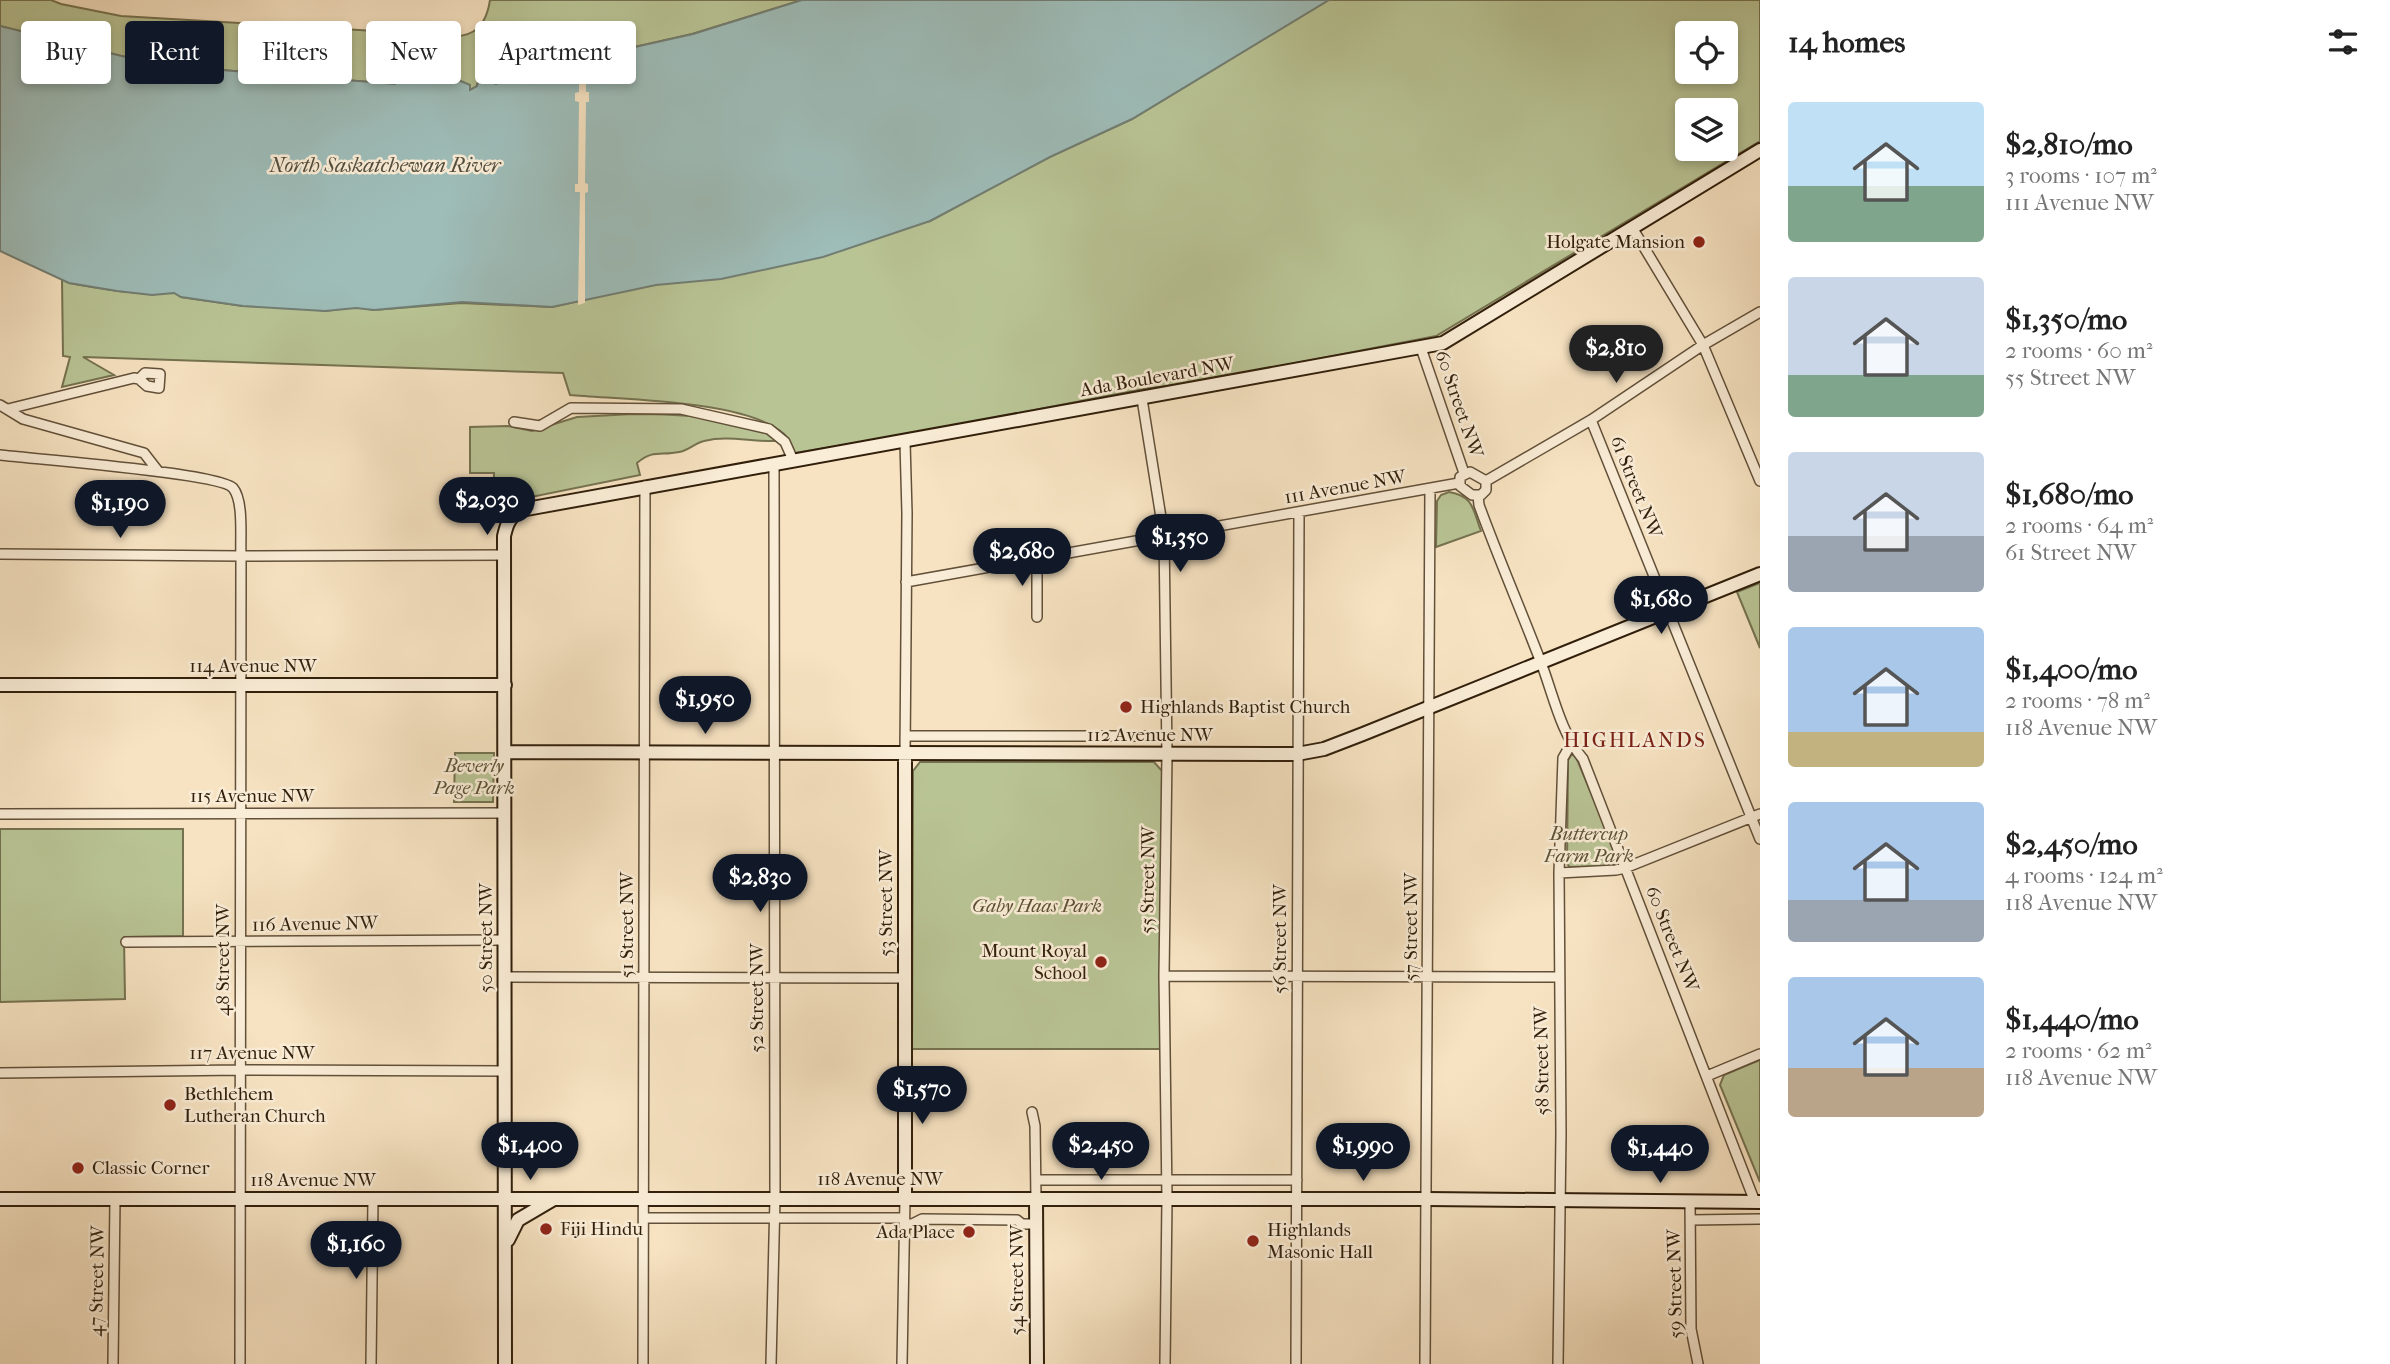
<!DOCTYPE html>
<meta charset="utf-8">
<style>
body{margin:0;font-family:"IM FELL French Canon",serif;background:#f2f2f2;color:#222;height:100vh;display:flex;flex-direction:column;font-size:26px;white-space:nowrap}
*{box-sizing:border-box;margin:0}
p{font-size:23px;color:#767676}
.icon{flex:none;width:38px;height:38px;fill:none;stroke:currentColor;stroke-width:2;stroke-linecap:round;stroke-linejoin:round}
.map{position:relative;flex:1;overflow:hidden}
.sheet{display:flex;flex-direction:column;background:#fff;width:630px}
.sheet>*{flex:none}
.hud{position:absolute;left:21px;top:21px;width:665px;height:63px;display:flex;gap:14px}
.fabs{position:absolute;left:1675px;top:21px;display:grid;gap:14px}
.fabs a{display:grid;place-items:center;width:63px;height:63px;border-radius:7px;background:#fff;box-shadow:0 4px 10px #0003;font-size:35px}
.price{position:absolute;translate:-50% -60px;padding:0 16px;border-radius:24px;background:#111827;color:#fff;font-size:23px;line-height:46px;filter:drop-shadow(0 2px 4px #0008)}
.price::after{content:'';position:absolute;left:50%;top:42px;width:21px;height:16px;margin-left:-10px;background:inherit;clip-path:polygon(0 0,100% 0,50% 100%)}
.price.active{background:#222;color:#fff}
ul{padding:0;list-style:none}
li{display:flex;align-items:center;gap:21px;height:175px;padding:0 28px}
li span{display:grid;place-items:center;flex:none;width:196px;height:140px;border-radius:7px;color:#555}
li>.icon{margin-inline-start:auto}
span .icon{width:84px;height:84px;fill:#fffc;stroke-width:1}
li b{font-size:30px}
h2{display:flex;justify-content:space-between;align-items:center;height:84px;padding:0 28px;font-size:30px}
.pill{padding:0 24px;border-radius:7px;background:#fff;box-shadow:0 4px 10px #0003;font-size:24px;line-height:63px}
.pill.active{background:#111827;color:#fff}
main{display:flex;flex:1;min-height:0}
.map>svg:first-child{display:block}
.green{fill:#b9c495;stroke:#757250;stroke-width:2;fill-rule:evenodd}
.water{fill:#9ebdb9;stroke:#727e73;stroke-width:2}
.pier{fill:#f7e3c2}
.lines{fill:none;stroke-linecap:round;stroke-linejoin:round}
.street-casing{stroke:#625039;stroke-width:12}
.secondary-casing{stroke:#311f0b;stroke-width:16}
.street{stroke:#faedd7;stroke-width:9}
.secondary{stroke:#faedd7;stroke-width:12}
.poi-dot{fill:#8f2418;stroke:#faedd7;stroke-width:2.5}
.labels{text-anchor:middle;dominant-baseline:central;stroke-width:5;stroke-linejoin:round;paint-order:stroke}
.poi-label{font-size:19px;fill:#311f0b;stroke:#faedd7;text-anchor:start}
.street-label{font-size:19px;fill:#311f0b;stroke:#faedd7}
.park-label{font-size:19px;font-style:italic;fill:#5a5134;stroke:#faedd7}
.water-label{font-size:21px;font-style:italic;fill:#524e3f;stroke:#faedd7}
.neighbourhood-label{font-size:21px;letter-spacing:2px;fill:#7a1f14;stroke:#faedd7}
</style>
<main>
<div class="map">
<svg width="1760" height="1364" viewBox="0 0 1760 1364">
<rect width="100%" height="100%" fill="#f7e3c2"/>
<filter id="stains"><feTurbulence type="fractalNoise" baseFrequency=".00286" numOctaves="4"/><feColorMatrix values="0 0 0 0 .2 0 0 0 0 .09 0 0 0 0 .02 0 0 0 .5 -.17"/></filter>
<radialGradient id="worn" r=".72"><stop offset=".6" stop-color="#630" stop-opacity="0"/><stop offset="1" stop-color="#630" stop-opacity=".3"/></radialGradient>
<path class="green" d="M 0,0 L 51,0 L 61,4 L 121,16 L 409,33 C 416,36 427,36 437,36 C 468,39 485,33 490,0 L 802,0 L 692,34 L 608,53 L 558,58 L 519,70 L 496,84 L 479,78 L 477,86 L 470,90 L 445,82 L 419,83 C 417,73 413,69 403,66 L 395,84 L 158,65 L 0,26 Z
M 1328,0 L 1760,0 L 1760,141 L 1436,336 L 1198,382 L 1144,389 L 898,436 L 795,453 C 792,447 789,439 784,434 C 746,400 624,400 570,395 L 563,373 L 83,357 L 114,375 L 62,387 L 70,357 L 63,356 L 62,279 L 69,283 C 104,289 138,296 174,292 L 181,297 L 243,306 L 304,308 L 325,311 L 356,307 L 374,310 L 461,303 L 552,307 L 930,221 L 1049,157 L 1132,119 ZM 1687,33 L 1726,33 L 1726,72 L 1687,72 ZM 1687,110 L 1726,110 L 1726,149 L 1687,149 Z
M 633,414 C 680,414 733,416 776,438 L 776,441 C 751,442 728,435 704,441 C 695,443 688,451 679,452 C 661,456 653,449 637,463 L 640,475 L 511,501 L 509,507 L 496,515 L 493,512 L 494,473 L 470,473 L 470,427 L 508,426 L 532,431 L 577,417 Z
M 1449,492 C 1474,496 1473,510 1481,531 L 1436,547 L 1437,501 L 1441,495 Z
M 1760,583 L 1760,648 L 1737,592 Z
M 1633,595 L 1648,598 L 1653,603 L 1624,614 L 1624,601 Z
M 455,753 L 494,753 L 493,802 L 454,802 Z
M 1572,754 L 1576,757 L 1619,860 L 1616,866 L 1570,867 L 1567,864 L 1568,760 Z
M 920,762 L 1154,762 L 1162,771 L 1161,1049 L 912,1049 L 913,771 Z
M 0,829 L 183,829 L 183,936 L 124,937 L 125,999 L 0,1002 Z
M 1760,1060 L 1760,1182 L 1720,1085 L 1724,1075 Z"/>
<path class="water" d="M 802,0 L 1329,0 L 1132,119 L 1050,157 L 930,221 L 823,257 L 721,279 L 656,285 L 552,307 L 462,302 L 374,310 L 356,308 L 325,311 L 243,306 L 181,297 L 174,293 L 152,295 L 117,291 L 69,283 L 0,251 L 0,26 L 158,65 L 395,84 L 403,66 C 413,69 417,72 419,83 L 461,81 L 470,85 L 470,90 L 477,86 L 479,78 L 496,84 L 519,70 L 558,58 L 608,53 L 693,34 Z"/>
<path class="pier" d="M 579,52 L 586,52 L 586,92 L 589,92 L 589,102 L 586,102 L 585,183 L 588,184 L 588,192 L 585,193 L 585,303 L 578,305 L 580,192 L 575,192 L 575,184 L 578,184 L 579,102 L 575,101 L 575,93 L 579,92 Z"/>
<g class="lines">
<defs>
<path id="street" d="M 1633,229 L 1703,345 L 1760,481
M 1421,348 L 1464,473
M 1142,399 L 1164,536 L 1167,754 L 1164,976 L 1167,1199 L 1165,1364
M 0,405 L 23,419 L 144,453 L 158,471
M 8,409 L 134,378 L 139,379 L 145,373 L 160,374 L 159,388 L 147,386 L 139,379
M 1591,420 L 1760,839
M 514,422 L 540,426 L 571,408 L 681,409 L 769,429 L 785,442 L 793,460
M 905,442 L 907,513 L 905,753
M 0,455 C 33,459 220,473 233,488 C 244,501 240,538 241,556 L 504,555
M 1470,472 L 1486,481 L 1486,490 L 1481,495 L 1472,495 L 1460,486 L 1460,477 Z
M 1486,481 L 1591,420 L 1703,345 L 1760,312
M 1478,496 L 1479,505 C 1498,557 1520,608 1540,660 C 1553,693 1560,732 1583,759 L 1755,1202
M 0,554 L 241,556 L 240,1364
M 1037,558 L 1037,617
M 906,582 L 1459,483
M 905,736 L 1167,736
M 0,814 L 505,813
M 1559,873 L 1616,870 L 1625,868 L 1760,814
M 126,942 L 505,940
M 1164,976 L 1559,977
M 505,977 L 905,978
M 0,1073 L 240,1070 L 505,1071
M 1707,1076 L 1760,1054
M 1032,1112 L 1035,1126 L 1036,1199
M 1036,1180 L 1297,1180
M 1690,1202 L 1691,1329 L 1698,1364
M 644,1218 L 904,1218
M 1691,1220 L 1760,1219
M 904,1224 L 912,1224 L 922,1219 L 1017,1220 L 1022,1224 L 1035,1224
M 113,1364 L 115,1199
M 371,1364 L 373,1199
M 643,1364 L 645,486
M 771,1364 L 775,1198 L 774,464
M 902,1364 L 905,1199
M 1296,1364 L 1299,513
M 1425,1364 L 1430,490
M 1558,1364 L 1561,1133 L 1559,873 L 1563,758 L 1571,744"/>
<path id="secondary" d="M 0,685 L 505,685
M 505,752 L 1297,754 L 1324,749 L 1363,734 L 1760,574
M 905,753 L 905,1199
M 0,1199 L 1428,1199 L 1760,1202
M 1036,1199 L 1037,1364
M 508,1240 L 518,1220 L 552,1200
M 505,1364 L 504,536 C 507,523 510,516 521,510 L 1443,343 L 1760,150"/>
</defs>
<use href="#street" class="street-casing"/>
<use href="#secondary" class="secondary-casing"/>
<use href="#street" class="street"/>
<use href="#secondary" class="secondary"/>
</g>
<g class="poi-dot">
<circle cx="1699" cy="242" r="7"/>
<circle cx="1126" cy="707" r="7"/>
<circle cx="1101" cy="962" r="7"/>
<circle cx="170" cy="1105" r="7"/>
<circle cx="78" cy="1168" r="7"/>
<circle cx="546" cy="1229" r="7"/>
<circle cx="969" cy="1232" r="7"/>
<circle cx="1253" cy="1241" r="7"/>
</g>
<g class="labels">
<g class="poi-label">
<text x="1685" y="242" text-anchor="end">Holgate Mansion</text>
<text x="1140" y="707">Highlands Baptist Church</text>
<text x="1087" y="951" text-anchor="end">Mount Royal<tspan x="1087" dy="22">School</tspan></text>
<text x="184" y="1094">Bethlehem<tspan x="184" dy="22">Lutheran Church</tspan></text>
<text x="92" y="1168">Classic Corner</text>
<text x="560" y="1229">Fiji Hindu</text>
<text x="1267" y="1230">Highlands<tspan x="1267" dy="22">Masonic Hall</tspan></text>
<text x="955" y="1232" text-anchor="end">Ada Place</text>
</g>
<g class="street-label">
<text transform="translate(1157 377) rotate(-10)">Ada Boulevard NW</text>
<text transform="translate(1459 404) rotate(71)">60 Street NW</text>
<text transform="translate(1345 487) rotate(-10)">111 Avenue NW</text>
<text transform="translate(1636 487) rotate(68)">61 Street NW</text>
<text x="253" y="666">114 Avenue NW</text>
<text x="1150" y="735">112 Avenue NW</text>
<text x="252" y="796">115 Avenue NW</text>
<text transform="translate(1148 880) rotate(-89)">55 Street NW</text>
<text transform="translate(886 903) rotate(-90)">53 Street NW</text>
<text transform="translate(315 924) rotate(-1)">116 Avenue NW</text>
<text transform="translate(627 925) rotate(-90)">51 Street NW</text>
<text transform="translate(1411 927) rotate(-90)">57 Street NW</text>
<text transform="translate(486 938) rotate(-90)">50 Street NW</text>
<text transform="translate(1280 939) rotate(-90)">56 Street NW</text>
<text transform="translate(1672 939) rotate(68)">60 Street NW</text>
<text transform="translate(223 960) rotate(-90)">48 Street NW</text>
<text transform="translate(757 998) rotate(-90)">52 Street NW</text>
<text x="252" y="1053">117 Avenue NW</text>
<text transform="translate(1542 1061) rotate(-91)">58 Street NW</text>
<text x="880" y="1179">118 Avenue NW</text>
<text x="313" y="1180">118 Avenue NW</text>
<text transform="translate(1017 1280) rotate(-90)">54 Street NW</text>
<text transform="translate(97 1281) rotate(-89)">47 Street NW</text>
<text transform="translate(1675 1284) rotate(-91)">59 Street NW</text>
</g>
<g class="park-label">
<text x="474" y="766">Beverly<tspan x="474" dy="22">Page Park</tspan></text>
<text x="1589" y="834">Buttercup<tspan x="1589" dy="22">Farm Park</tspan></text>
<text x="1037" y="906">Gaby Haas Park</text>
</g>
<g class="water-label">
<text x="385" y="165">North Saskatchewan River</text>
</g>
<g class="neighbourhood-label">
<text x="1635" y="740">HIGHLANDS</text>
</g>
</g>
<rect width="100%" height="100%" filter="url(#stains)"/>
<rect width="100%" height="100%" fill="url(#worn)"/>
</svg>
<div class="fabs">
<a><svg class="icon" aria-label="locate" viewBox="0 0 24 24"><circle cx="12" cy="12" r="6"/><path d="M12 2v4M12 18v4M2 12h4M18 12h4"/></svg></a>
<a><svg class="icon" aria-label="layers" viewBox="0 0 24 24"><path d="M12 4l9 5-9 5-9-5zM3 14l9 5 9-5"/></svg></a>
</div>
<b class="price active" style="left:1616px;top:385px">$2,810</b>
<b class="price" style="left:487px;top:537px">$2,030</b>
<b class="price" style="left:120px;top:540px">$1,190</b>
<b class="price" style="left:1180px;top:574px">$1,350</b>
<b class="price" style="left:1022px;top:588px">$2,680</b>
<b class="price" style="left:1661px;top:636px">$1,680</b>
<b class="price" style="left:705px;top:736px">$1,950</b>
<b class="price" style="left:760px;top:914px">$2,830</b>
<b class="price" style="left:922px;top:1126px">$1,570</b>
<b class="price" style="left:530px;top:1182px">$1,400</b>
<b class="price" style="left:1101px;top:1182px">$2,450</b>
<b class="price" style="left:1363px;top:1183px">$1,990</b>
<b class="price" style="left:1660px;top:1185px">$1,440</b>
<b class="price" style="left:356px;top:1281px">$1,160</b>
<div class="hud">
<a class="pill">Buy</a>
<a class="pill active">Rent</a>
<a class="pill">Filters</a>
<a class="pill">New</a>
<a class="pill">Apartment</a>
</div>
</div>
<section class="sheet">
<h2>14 homes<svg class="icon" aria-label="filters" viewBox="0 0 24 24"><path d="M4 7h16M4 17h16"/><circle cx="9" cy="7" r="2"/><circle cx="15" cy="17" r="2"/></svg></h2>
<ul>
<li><span style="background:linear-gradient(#bfe0f5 60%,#7fa58c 0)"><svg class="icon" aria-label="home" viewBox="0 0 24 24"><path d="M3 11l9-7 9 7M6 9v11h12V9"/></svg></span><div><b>$2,810/mo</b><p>3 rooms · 107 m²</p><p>111 Avenue NW</p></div></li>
<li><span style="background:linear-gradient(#c9d6e8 70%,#7fa58c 0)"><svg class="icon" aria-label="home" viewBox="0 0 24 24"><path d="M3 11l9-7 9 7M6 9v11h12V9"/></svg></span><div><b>$1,350/mo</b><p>2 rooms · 60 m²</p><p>55 Street NW</p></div></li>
<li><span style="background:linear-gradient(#c9d6e8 60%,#9aa5b1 0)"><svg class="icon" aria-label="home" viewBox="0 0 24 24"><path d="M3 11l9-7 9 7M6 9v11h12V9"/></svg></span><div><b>$1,680/mo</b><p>2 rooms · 64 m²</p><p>61 Street NW</p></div></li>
<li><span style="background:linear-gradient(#a9c7e8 75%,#c2b280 0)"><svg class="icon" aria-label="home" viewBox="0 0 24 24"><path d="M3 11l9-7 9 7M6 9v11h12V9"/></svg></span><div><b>$1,400/mo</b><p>2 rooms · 78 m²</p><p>118 Avenue NW</p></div></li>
<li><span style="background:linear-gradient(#a9c7e8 70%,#9aa5b1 0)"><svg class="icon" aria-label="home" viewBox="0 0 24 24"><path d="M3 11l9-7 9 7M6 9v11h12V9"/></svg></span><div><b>$2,450/mo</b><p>4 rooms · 124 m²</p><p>118 Avenue NW</p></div></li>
<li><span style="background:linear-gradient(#a9c7e8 65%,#b9a48a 0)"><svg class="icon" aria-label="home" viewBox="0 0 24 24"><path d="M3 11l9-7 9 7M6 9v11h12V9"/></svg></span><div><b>$1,440/mo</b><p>2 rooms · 62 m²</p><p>118 Avenue NW</p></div></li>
</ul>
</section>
</main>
